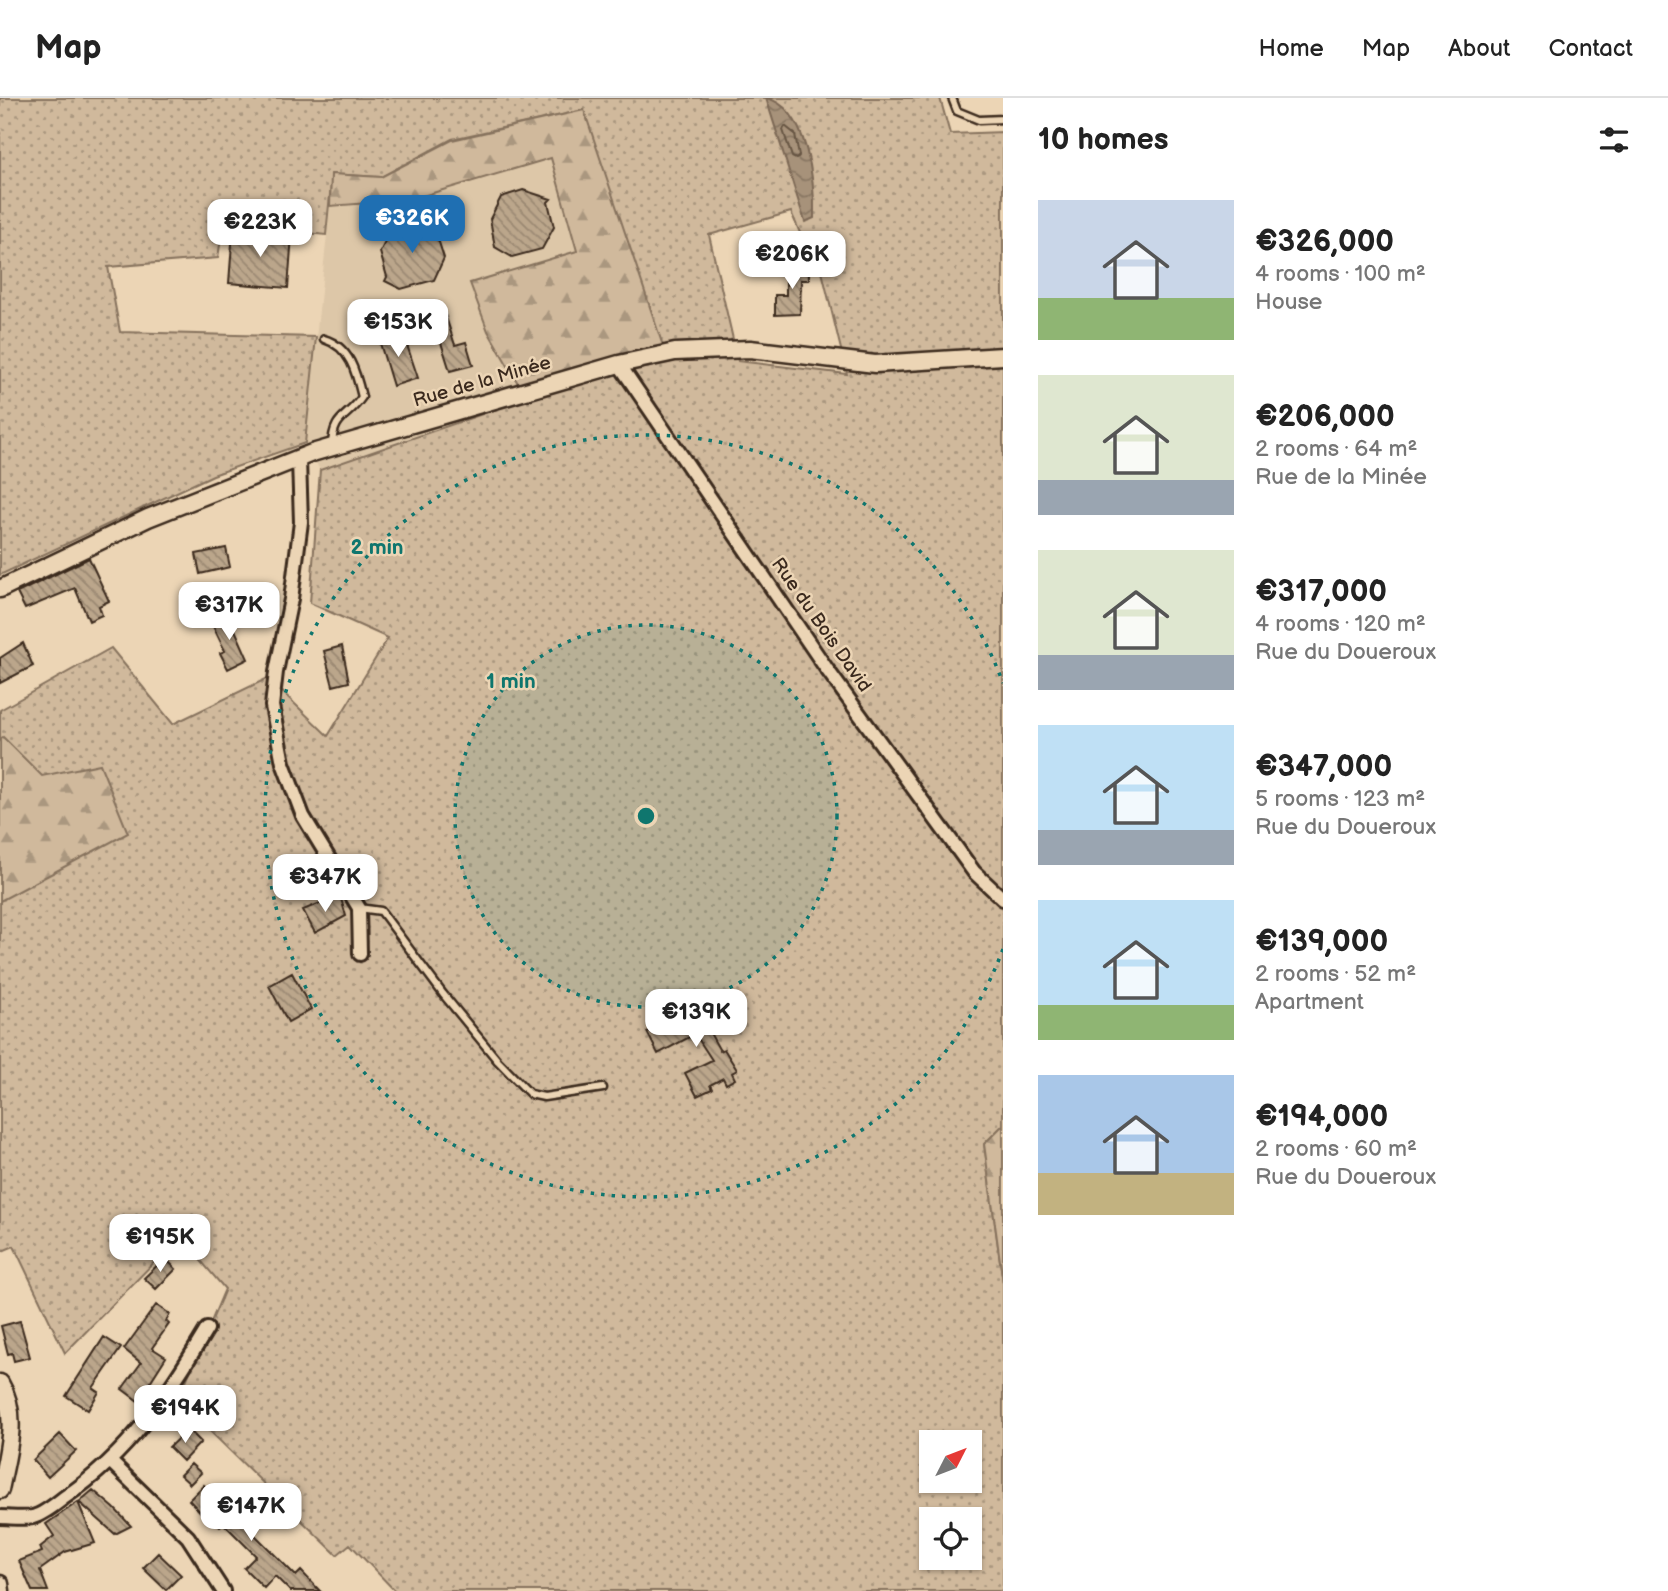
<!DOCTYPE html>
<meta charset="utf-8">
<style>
body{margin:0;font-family:"Balsamiq Sans",sans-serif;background:#f2f2f2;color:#222;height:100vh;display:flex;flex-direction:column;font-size:26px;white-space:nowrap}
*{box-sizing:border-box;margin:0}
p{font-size:23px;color:#767676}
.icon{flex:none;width:38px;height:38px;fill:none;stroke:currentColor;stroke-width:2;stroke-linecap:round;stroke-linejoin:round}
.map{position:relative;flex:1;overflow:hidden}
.details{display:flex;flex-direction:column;background:#fff;width:665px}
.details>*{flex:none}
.needle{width:46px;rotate:48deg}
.tools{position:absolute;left:919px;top:1332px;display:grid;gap:14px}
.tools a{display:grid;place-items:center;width:63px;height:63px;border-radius:0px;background:#fff;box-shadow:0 2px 5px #0004;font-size:35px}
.price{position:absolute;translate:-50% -60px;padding:0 16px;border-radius:14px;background:#fff;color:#222;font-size:23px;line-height:46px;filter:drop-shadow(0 2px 4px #0008)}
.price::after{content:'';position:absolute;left:50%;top:42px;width:21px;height:16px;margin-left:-10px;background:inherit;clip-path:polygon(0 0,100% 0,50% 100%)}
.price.selected{background:#1f6fb2;color:#fff}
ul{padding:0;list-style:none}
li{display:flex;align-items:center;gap:21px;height:175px;padding:0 35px}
li span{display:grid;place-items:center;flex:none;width:196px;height:140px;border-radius:0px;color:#555}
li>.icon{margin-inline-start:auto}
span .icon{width:84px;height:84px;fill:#fffc;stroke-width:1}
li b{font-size:30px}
h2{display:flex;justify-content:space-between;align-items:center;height:84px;padding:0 35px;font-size:30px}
header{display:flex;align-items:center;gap:42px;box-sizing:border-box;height:98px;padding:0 35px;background:#fff;border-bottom:2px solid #e0e0e0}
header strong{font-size:33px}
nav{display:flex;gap:38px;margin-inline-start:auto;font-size:24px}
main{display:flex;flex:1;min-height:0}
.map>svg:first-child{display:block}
.built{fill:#ddc7a8}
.green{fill:url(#green-dots);stroke:#86725d;stroke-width:2;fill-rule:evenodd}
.forest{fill:url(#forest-firs);stroke:#86725d;stroke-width:2}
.water{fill:url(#water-waves);stroke:#7c6855;stroke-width:2}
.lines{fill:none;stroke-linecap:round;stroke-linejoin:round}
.shore{stroke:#665443;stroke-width:2}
.building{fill:url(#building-back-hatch);stroke:#3b2a1e;stroke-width:2}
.service-casing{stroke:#3b2a1e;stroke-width:11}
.minor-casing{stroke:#3b2a1e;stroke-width:18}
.tertiary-casing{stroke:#3b2a1e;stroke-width:21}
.service{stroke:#ecd5b5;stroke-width:6}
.minor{stroke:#ecd5b5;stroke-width:12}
.tertiary{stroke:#ecd5b5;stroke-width:16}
.ring{fill:none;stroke:#0f766e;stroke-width:3.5;stroke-dasharray:3.5 7}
.labels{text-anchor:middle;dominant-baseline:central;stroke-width:5;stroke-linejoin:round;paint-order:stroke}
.street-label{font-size:19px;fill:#3b2a1e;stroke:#ecd5b5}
.centre{fill:#0f766e;stroke:#ecd5b5;stroke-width:3.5}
.ring-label{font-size:21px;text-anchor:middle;font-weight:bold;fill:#0f766e;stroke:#ecd5b5;stroke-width:5;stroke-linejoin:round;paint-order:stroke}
</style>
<header>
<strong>Map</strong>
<nav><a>Home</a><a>Map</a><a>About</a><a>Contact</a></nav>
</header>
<main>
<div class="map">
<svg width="1003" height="1493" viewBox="0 0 1003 1493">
<defs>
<pattern id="green-dots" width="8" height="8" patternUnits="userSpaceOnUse" patternTransform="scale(1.75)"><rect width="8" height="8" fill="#d0b99c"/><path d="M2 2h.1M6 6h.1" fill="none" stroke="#aa977f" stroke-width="1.8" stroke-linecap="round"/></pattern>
<pattern id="forest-firs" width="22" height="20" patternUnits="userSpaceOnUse" patternTransform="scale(1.75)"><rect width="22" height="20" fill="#d0b99c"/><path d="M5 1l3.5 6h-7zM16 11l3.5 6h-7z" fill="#aa977f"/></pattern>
<pattern id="water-waves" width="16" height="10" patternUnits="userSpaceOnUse" patternTransform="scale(1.75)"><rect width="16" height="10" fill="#a7927a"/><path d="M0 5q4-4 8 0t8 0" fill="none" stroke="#897763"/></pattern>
<pattern id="building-back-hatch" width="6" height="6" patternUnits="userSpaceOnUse" patternTransform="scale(1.75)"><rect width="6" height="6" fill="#bba68b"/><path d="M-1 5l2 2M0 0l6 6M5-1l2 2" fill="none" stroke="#998771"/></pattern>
</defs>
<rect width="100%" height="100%" fill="#ecd5b5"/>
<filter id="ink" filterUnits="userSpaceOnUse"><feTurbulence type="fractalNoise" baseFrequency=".0143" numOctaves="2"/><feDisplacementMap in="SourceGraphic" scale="14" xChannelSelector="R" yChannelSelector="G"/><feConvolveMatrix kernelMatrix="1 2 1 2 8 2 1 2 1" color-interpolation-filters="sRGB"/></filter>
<g filter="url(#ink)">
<path class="built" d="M 552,60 L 577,153 L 516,278 L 527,301 L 320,372 L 305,345 L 330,108 L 409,102 Z"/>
<path class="green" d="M 0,0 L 940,0 L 950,36 L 1003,34 L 1003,1027 L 984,1046 L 1003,1185 L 1003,1493 L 395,1493 L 350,1446 L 337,1457 L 178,1302 L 225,1191 L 180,1138 L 65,1255 L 14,1148 L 0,1154 L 0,612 L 111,550 L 173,626 L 268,580 L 328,638 L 388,540 L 310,505 L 320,372 L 622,268 L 584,12 L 452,41 L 381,79 L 332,76 L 326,137 L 223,127 L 218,160 L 108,169 L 120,234 L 316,239 L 305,345 L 213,377 L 0,477 ZM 791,114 L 800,135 L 816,149 L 847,276 L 738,263 L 709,137 ZM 931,1344 L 970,1344 L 970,1382 L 931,1382 ZM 931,1421 L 970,1421 L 970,1460 L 931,1460 Z"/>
<path class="forest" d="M 584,12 L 667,260 L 622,268 L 527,301 L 488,233 L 470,185 L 577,153 L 551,60 L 409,102 L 330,108 L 331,76 L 381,79 L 452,42 Z
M 3,639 L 42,678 L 100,666 L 128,735 L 0,803 L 0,641 Z
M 1003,1027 L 1003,1185 L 984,1046 Z"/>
<path class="water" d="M 766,0 C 808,9 815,86 814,120 L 805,124 Z"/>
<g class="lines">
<path class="shore" d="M 785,28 L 795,36 L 799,58 L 796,61 L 792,59 L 783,32 Z"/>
</g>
<path class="building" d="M 523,92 L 551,101 L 548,104 L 554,129 L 542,151 L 512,159 L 495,149 L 490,121 L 501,99 Z
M 414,123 L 422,128 L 425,125 L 440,135 L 437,138 L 444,160 L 434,182 L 401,191 L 385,183 L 387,179 L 380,154 L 392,130 Z
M 233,132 L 292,137 L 288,190 L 229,185 Z
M 786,167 L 809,168 L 809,182 L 801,182 L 800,216 L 775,217 L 775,197 L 786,197 Z
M 444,213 L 455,247 L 466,244 L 473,267 L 450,273 L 432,216 Z
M 403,235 L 418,280 L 393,288 L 379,242 Z
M 226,450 L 230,469 L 200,476 L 196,456 Z
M 89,460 L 109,503 L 99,508 L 102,517 L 89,523 L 75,490 L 25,511 L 17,495 Z
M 228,516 L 248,561 L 228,571 L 220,555 L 225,553 L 211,524 Z
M 23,545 L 33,568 L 0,585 L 0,560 Z
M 342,548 L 349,584 L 333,588 L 324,553 Z
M 340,797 L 346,818 L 315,835 L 303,812 Z
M 292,875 L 311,911 L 288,924 L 269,888 Z
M 711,906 L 705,926 L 720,953 L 724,951 L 737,972 L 732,975 L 735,981 L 726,986 L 723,980 L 710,987 L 712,991 L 697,998 L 685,975 L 712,962 L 695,936 L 658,956 L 647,934 Z
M 165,1160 L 176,1171 L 156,1191 L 144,1180 Z
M 156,1207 L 170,1216 L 166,1223 L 169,1226 L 152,1250 L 166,1259 L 138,1303 L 122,1291 L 141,1265 L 124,1251 Z
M 20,1223 L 30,1259 L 14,1263 L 12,1255 L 8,1256 L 1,1228 Z
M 104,1239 L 121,1250 L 93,1290 L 99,1294 L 88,1312 L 66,1298 Z
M 188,1331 L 201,1344 L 183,1363 L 169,1349 Z
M 60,1336 L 76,1353 L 48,1379 L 33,1362 Z
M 191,1366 L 201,1375 L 190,1386 L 180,1377 Z
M 204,1387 L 228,1410 L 233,1405 L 258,1431 L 253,1435 L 296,1478 L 301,1473 L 320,1493 L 290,1493 L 275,1478 L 264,1490 L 244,1470 L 256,1458 L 223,1425 L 220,1428 L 210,1417 L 206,1420 L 189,1402 Z
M 93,1392 L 114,1410 L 131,1428 L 115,1436 L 79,1404 Z
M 78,1404 L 95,1445 L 65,1454 L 40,1472 L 48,1493 L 32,1493 L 19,1463 L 42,1454 L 40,1449 L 54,1438 L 46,1426 Z
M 158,1455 L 181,1477 L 166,1492 L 143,1470 Z"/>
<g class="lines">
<defs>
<path id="service" d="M 952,0 L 957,13 L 979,22 L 1003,21
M 324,241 C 350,249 356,274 362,299 C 347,321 333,317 332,348
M 359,810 L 381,813 L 443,896 L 498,963 L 530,996 L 544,999 L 603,990"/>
<path id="minor" d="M 619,266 L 826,570 L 974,774 L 1003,801
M 299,362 L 301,424 L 291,501 L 276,574 L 272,608 L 283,665 L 303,718 L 359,810 L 360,856
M 111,1364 L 188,1439 L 223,1493
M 0,1419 C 10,1419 23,1421 33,1419 C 44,1416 56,1406 65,1399 C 129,1356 168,1296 207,1231"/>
<path id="tertiary" d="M 0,491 L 148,420 L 312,355 L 619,266 L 675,254 L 750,251 L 875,266 L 1003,258
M 0,1285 C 20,1318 7,1356 0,1392
M 0,1486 L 1,1493"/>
</defs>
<use href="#service" class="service-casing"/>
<use href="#minor" class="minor-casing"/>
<use href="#tertiary" class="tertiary-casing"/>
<use href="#service" class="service"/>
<use href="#minor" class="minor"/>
<use href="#tertiary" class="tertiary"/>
</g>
</g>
<circle cx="646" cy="718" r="191" fill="#0f766e" fill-opacity=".12"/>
<g class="ring">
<circle cx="646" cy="718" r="191"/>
<path d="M1003 851A381 381 0 1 1 1003 585"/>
</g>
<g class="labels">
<g class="street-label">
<text transform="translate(482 284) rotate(-16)">Rue de la Minée</text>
<text transform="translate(821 527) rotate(55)">Rue du Bois David</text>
</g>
</g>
<circle cx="646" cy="718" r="10" class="centre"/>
<g class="ring-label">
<text x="377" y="456">2 min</text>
<text x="511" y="590">1 min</text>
</g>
</svg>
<div class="tools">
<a><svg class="needle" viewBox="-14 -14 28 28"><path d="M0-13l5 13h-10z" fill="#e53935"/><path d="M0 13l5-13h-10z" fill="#767676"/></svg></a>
<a><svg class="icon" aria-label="locate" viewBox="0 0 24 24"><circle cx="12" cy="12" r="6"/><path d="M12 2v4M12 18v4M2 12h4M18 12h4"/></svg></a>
</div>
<b class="price selected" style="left:412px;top:157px">€326K</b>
<b class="price" style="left:260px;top:161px">€223K</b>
<b class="price" style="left:792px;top:193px">€206K</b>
<b class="price" style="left:398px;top:261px">€153K</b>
<b class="price" style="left:229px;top:544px">€317K</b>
<b class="price" style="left:325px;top:816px">€347K</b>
<b class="price" style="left:696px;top:951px">€139K</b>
<b class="price" style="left:160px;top:1176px">€195K</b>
<b class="price" style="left:185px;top:1347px">€194K</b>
<b class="price" style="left:251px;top:1445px">€147K</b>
</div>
<section class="details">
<h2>10 homes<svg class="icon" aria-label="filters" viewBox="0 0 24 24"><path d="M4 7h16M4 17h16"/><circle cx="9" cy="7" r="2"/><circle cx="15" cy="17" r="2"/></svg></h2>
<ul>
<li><span style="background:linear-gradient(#c9d6e8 70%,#8fb573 0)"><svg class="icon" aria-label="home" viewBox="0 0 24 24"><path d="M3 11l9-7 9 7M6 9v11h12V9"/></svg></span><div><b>€326,000</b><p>4 rooms · 100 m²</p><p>House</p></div></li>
<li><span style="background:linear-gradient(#dfe7d0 75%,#9aa5b1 0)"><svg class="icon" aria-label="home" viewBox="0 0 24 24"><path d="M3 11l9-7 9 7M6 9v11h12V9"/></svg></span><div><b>€206,000</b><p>2 rooms · 64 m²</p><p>Rue de la Minée</p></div></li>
<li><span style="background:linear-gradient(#dfe7d0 75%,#9aa5b1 0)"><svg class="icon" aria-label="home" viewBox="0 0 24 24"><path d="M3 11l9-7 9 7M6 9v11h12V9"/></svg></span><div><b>€317,000</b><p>4 rooms · 120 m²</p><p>Rue du Doueroux</p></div></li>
<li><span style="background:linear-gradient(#bfe0f5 75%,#9aa5b1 0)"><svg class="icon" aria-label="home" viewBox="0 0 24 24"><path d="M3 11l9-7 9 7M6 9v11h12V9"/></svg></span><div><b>€347,000</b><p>5 rooms · 123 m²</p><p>Rue du Doueroux</p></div></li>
<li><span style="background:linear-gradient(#bfe0f5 75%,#8fb573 0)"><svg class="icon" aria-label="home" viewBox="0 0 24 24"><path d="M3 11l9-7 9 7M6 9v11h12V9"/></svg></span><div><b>€139,000</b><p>2 rooms · 52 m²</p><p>Apartment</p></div></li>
<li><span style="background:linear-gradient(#a9c7e8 70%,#c2b280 0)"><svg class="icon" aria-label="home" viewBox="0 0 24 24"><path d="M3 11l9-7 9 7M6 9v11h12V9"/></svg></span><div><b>€194,000</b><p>2 rooms · 60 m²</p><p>Rue du Doueroux</p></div></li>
</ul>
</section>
</main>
